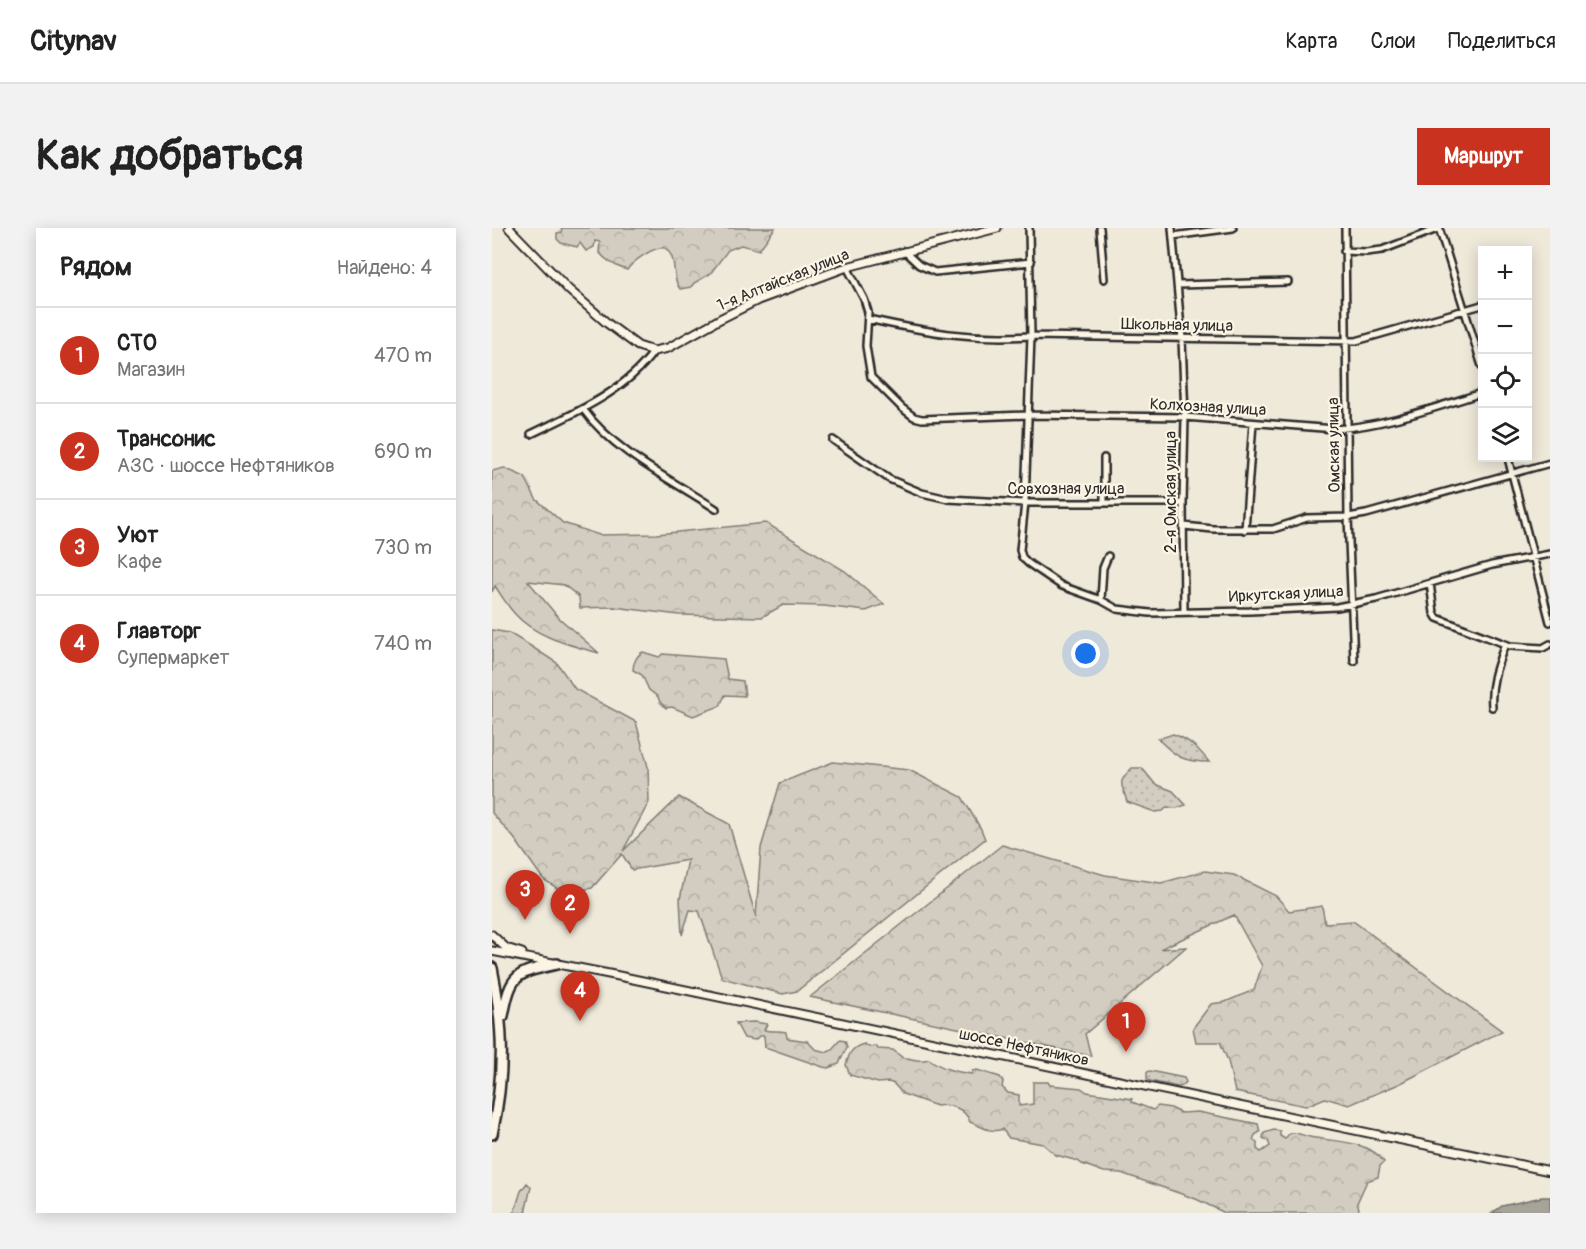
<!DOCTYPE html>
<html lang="ru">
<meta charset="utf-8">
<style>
:root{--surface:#fff;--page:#f2f2f2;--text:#222;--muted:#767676;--line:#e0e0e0;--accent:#c8321e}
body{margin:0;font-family:Pangolin,sans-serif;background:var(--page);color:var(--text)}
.controls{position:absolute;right:18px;top:18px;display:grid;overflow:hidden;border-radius:0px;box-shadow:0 3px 15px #0003}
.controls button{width:54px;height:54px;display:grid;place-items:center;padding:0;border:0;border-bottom:2px solid var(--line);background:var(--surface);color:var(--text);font:30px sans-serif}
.you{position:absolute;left:594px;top:426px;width:21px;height:21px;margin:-15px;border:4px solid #fff;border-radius:50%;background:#1a73e8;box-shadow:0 0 0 9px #1a73e833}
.badge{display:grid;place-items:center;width:39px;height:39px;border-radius:50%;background:var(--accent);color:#fff;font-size:20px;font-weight:700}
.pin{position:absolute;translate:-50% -50px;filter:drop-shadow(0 2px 3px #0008)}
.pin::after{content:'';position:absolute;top:32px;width:21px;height:18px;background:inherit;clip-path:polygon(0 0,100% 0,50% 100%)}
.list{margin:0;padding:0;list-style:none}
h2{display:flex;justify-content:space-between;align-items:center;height:78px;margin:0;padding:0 24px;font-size:26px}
h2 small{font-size:20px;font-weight:400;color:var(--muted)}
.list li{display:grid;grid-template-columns:39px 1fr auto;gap:18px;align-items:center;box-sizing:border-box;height:96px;padding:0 24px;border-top:2px solid var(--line)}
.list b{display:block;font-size:22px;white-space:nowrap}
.list p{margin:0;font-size:20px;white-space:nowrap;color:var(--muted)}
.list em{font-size:20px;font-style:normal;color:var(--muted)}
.icon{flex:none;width:33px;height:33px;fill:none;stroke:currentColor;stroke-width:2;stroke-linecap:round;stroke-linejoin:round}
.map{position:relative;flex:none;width:1058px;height:985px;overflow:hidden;border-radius:0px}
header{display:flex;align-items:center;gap:36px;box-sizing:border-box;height:84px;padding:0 30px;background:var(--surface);border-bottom:2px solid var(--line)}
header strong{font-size:28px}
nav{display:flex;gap:33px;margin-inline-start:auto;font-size:21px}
.intro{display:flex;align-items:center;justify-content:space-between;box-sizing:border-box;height:144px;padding:0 36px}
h1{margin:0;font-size:42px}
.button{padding:15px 27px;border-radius:0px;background:var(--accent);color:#fff;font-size:21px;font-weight:700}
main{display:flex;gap:36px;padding:0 36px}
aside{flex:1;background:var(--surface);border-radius:0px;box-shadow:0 3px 15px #0003}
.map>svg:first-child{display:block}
.grass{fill:url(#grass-dots);stroke:#7e7c76;stroke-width:1.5}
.forest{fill:url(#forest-crowns);stroke:#7e7c76;stroke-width:1.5}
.water{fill:#a6a399;stroke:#75736d;stroke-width:1.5}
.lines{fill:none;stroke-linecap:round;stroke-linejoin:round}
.street-casing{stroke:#2b2b2b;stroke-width:10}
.secondary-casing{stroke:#2b2b2b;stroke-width:11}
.highway-casing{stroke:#2b2b2b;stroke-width:14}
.street{stroke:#fcf5e5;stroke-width:5}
.secondary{stroke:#fcf5e5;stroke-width:7}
.highway{stroke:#fcf5e5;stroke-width:9}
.labels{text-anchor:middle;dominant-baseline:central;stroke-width:4.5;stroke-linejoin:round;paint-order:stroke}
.street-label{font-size:16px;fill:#2b2b2b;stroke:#fcf5e5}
</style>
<header>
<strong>Citynav</strong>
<nav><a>Карта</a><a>Слои</a><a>Поделиться</a></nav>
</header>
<div class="intro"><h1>Как добраться</h1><a class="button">Маршрут</a></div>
<main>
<aside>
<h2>Рядом<small>Найдено: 4</small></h2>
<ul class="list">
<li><span class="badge">1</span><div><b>СТО</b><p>Магазин</p></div><em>470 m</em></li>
<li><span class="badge">2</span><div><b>Трансонис</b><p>АЗС · шоссе Нефтяников</p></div><em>690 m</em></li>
<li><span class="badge">3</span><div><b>Уют</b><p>Кафе</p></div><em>730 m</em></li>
<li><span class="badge">4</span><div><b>Главторг</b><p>Супермаркет</p></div><em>740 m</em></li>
</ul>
</aside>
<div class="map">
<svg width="1058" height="985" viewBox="0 0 1058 985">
<defs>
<pattern id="grass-dots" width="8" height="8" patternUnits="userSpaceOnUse" patternTransform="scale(1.5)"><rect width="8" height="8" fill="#d2cdc0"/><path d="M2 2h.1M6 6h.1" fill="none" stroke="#b4b0a5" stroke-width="1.8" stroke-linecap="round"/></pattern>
<pattern id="forest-crowns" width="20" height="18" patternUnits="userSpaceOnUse" patternTransform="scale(1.5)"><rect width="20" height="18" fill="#d2cdc0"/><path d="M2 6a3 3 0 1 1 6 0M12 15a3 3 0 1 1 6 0" fill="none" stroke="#b4b0a5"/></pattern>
</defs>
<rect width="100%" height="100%" fill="#efe9da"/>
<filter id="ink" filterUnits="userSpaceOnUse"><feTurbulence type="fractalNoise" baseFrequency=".0167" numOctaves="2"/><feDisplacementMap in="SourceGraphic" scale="12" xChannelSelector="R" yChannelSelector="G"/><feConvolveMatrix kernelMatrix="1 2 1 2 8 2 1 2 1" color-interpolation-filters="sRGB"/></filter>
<g filter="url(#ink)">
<path class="grass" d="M681,506C698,512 706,520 717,534C691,534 684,529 666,511Z
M640,540H650L663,556L681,563L694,577L685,580L675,579L671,583L663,584L635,574C630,555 624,556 640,540Z
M658,843L692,850L694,854L690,858L686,859L658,853L655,851V844Z"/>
<path class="forest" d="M69,0H283L267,22L249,17L236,22L218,46L202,55L199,59L188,61C178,48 187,31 173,20C162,18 141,33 135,42C125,39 114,33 107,24L108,14L103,13L102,19L94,23L88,15L85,19L69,15L65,11V5L70,4Z
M12,240L33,249L44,271L71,295L107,307L165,306L274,295L353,343L392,376L374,383L332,378L291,377L270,389L187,387L122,379L88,380L87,369L72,357L36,353L66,389L107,425C77,417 43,409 22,385C15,377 9,367 3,358L0,364V243Z
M0,402L17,405L37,417L65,435L83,461L144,494L156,539L157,574L131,623L187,569L237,596L264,689L269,620L288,555L341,534L417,542L470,569L489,601L493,611L305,763L291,766L230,750L207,683L198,682L190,707L188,671L196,632L140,642L130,626L100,660L74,666L51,651L22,610L0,585Z
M151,424L167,429L171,426L232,431L236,451L251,453L253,468L233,467L228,478L201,488L180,479L174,480L168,474L166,469L157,462L150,447L141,442C141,435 145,427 151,424Z
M510,617L613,647L669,655L713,643L742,647L784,668L797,683L830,678L833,695L861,693L1010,803L907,856L857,877L833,870L814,878L743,864L736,833L728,814H704L701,800L719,776L733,774L762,762L770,738L742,687L668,721L694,719L593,806L599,828L318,769Z
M262,794L275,796L272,802C280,804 286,802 294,804L295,810L315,813L323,821L334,824L340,821L348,812L353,813L355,819L347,836L336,840L331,839L273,819L272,808H267L263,812L252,810L244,795Z
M372,816L378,819L384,818L386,821L401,822L411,830C422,829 422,835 437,831C451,841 463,844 480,846V843L485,842L508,849L511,854L510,859L516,865L527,867V878L541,876V854H556L558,857L589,860L595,864L640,871V874L661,882L666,878L679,880L689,885L706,884L766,896L768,904L763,907L761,912L765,915V921L769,924L778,918L776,913L771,910L772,905L782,902L788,903V908L793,911C795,908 795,907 799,905C805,904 812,908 818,909C841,914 878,912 892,934L888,938L886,949L875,953L865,975L867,980L866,985H733L704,971L629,945L612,944L590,936L586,933L564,927L551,916L517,910L510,901C500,906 488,898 478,894C474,881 458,875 445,878L411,866L402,856L397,854L386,855L358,847L354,837C357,825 360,819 372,816Z
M35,955L39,959L33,985H22L29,963Z"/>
<path class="water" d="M1050,969H1058V985H1000L1010,978Z"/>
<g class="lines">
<defs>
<path id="street" d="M537,0L539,108L533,275L528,322L530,329L536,335L570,358L609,372L625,381L658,385L758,383L845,379L884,371L1000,337L1058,326
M608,0L612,51
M680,0L690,111L693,189L691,275L692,384
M853,0L856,289L862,433
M947,0L990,138
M681,8L741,0
M412,23L427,37L443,44L539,34
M852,23L874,24L890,22L948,0
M355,39L372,71L376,84L374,118L379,149L410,180L422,189L430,191L536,187L693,189L843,201C892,198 944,179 990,165
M686,57L796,54
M376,91C434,104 480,112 539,108L864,113L990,77
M91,181C122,224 180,252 224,281
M39,206C83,185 133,164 162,123
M341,212L397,251L430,265L456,271L533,275H691
M612,230V275
M1016,230L1058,394
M692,298L721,301H781L815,290L856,289L874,286L1058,235
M753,302L761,195
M938,355L942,385L945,390L1018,418L1051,420L1058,416
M609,372L611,340L616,328
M1000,479C998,456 1005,438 1013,416"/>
<path id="secondary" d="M17,0L77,62L115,95L146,118L162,123L176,120L228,91L266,72L355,39L505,0
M0,707L14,720L30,725
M0,723L122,747L1058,943"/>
<path id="highway" d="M0,740C12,800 13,846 0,906
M11,788C19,745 24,745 65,736"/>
</defs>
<use href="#street" class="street-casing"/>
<use href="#secondary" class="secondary-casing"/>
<use href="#highway" class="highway-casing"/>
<use href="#street" class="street"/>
<use href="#secondary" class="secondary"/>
<use href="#highway" class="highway"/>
</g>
</g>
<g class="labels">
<g class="street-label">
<text transform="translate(291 52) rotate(-22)">1-я Алтайская улица</text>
<text transform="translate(685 97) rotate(1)">Школьная улица</text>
<text transform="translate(716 179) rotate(3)">Колхозная улица</text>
<text transform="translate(842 217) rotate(-91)">Омская улица</text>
<text x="574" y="261">Совхозная улица</text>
<text transform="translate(679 264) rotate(-90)">2-я Омская улица</text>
<text transform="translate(794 366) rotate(-3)">Иркутская улица</text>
<text transform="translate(532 819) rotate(12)">шоссе Нефтяников</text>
</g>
</g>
</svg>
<div class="controls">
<button>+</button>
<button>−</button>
<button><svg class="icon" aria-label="locate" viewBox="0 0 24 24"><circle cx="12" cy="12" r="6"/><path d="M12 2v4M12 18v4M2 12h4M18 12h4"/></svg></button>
<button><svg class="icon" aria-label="layers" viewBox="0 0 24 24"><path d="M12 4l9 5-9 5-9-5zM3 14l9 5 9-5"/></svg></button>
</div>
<div class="you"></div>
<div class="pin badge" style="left:634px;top:824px">1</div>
<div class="pin badge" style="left:78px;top:706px">2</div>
<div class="pin badge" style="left:33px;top:692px">3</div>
<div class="pin badge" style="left:88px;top:793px">4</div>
</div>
</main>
